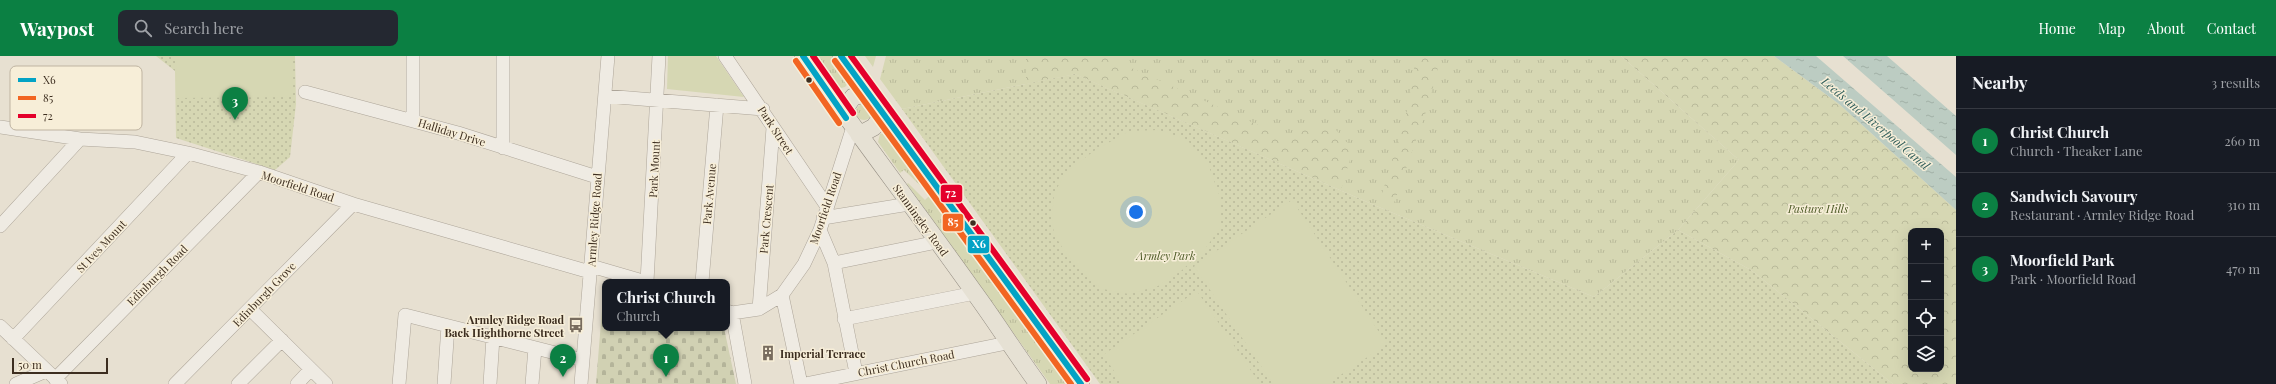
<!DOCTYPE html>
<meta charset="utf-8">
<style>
:root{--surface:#171b24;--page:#242831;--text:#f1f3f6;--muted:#9ea1a6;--line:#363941;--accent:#0b8043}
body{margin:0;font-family:"Playfair Display",serif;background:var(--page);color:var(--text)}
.controls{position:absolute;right:12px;bottom:12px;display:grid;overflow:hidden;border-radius:8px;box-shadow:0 4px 16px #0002}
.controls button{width:36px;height:36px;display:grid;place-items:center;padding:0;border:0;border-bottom:1px solid var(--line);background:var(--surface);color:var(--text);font:20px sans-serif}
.scale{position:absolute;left:12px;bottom:10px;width:96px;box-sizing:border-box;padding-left:4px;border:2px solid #3d2e20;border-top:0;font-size:11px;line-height:14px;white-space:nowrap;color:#3d2e20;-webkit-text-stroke:3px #f7eed8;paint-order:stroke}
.you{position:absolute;left:1136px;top:156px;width:14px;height:14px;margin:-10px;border:3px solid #fff;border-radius:50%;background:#1a73e8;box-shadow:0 0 0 6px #1a73e833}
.badge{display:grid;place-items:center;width:26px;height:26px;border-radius:50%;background:var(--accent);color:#fff;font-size:13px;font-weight:700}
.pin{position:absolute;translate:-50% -33px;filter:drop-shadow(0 1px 2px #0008)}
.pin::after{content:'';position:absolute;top:21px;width:14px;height:12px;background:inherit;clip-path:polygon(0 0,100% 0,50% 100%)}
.popup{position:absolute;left:602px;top:223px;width:128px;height:52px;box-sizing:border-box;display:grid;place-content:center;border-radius:8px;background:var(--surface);filter:drop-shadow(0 1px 3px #0005);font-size:13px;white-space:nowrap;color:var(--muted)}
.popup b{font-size:15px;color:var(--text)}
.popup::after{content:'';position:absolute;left:50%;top:100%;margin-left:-8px;border:8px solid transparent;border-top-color:var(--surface)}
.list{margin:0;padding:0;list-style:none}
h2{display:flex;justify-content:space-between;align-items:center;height:52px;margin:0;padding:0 16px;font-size:17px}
h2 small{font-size:13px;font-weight:400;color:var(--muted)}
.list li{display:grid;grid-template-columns:26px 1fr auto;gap:12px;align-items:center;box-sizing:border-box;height:64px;padding:0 16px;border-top:1px solid var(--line)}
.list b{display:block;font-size:15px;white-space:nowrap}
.list p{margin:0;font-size:13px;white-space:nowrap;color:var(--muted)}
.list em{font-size:13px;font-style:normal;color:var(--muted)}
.icon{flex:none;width:22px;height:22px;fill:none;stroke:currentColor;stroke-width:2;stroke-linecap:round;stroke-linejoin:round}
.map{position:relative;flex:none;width:1956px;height:328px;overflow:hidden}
header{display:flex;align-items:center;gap:24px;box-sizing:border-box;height:56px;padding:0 20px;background:var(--accent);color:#fff}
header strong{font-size:19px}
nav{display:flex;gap:22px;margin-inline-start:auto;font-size:14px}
.search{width:280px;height:36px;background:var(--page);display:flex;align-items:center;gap:10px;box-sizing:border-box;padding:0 14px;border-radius:8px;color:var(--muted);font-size:15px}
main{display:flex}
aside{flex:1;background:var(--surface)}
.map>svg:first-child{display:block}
.grass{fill:url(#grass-tufts)}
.forest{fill:url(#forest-crowns);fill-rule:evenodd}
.cemetery{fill:url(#cemetery-stones)}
.park{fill:url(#park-dots)}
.garden{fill:#d6d7b3}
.water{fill:url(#water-ripples)}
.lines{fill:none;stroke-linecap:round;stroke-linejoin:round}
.minor-casing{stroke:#ada599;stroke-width:14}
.major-casing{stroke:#928b80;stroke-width:18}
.minor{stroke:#efebe3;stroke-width:13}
.major{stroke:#e6e1d4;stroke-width:17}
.bus-1-casing{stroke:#f7eed8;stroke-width:9}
.bus-2-casing{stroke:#f7eed8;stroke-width:9}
.bus-3-casing{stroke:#f7eed8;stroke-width:9}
.bus-1{stroke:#03a3c5;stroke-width:6}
.bus-2{stroke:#f26522;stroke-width:6}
.bus-3{stroke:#e4002b;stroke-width:6}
.bus-dot{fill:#3d2e20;stroke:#f7eed8;stroke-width:1.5}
.labels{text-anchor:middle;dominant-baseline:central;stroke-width:3;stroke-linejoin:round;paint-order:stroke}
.street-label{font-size:11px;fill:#3d2e20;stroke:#f7eed8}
.park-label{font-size:11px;font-style:italic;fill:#4d5a26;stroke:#f7eed8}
.poi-label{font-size:11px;font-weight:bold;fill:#3d2e20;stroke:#f7eed8;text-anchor:end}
.water-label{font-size:12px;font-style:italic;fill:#2f5d5a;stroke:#f7eed8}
.key{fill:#f7eed8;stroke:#bfb4a1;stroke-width:1}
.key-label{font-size:11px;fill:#3d2e20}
.line-badge{stroke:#f7eed8;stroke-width:1.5}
.badge-label{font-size:11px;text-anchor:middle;font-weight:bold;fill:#fff}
</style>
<header>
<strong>Waypost</strong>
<div class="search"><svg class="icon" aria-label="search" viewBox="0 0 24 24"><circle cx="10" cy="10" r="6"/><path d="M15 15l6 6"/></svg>Search here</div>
<nav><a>Home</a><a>Map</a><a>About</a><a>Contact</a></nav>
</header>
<main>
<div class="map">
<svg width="1956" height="328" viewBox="0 0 1956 328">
<defs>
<pattern id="grass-tufts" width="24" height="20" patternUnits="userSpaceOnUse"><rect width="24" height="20" fill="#d6d7b3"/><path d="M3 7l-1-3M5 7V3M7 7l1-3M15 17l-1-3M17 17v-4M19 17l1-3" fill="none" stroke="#b9b99a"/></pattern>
<pattern id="forest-crowns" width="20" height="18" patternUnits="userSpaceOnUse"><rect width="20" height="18" fill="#d6d7b3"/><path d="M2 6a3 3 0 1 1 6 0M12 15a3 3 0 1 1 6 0" fill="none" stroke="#b9b99a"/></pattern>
<pattern id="cemetery-stones" width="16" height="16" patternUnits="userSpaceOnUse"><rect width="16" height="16" fill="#d1d1b3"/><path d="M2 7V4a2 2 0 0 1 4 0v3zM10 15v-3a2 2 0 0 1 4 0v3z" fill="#b4b49a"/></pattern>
<pattern id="park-dots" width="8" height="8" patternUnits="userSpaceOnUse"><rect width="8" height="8" fill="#d6d7b3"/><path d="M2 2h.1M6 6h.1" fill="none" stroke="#b9b99a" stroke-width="1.8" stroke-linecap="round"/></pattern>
<pattern id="water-ripples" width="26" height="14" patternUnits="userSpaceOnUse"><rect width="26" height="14" fill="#bcccc2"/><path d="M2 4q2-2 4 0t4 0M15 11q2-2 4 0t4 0" fill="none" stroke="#a2b0a6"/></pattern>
</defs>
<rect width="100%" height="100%" fill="#e7e0d1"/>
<path class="grass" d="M815,0H834L851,24L845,31L841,32L836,30Z
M886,0H1621L1739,104L1678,174L1594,241L1374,149L1075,18L902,53L880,23Z
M856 56a8 8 0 1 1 16 0a8 8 0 1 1-16 0Z
M885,77L889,80L925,134L904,114L900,117L878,86L880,78Z
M908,127L925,144L929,140L969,190L1069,328H1050L907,128Z"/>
<path class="forest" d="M1026,0H1105L1289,83L1308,70L1335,73L1353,93L1341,134L1075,18L1026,28Z
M1416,0H1441L1428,50L1394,147L1381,141L1408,51Z
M1621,0H1774L1839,48L1956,154V328H1893L1751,214L1678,174L1739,104ZM1911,175H1941V313H1911Z"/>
<path class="cemetery" d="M604,228L605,272H724L736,328H596Z"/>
<path class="park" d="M156,0H295L296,48L290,101L275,114L176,82L175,15Z
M1075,18L1374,149L1594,241L1678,174L1751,214L1893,328H1100L902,53Z"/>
<path class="garden" d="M176,0H291V41L177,42Z
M668,0H716L744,41L667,33Z
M865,0H876L873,11Z
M1159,74L1186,83L1207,105L1220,141V172L1205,193L1181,215L1158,230L1129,238L1103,233L1092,226L1065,196L1054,178L1052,162L1054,138L1065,117L1094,95L1129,75Z
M1292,144L1387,288L1327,328H1273L1194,210Z
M1197,235L1260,328H1123L1103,299Z"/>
<path class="water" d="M1774,0H1816L1956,121V154L1839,48Z
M1843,0H1887L1956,60V99Z"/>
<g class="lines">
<defs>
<path id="minor" d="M413,0V64
M725,0L826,149
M305,36L458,77L597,121
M605,40L763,53
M0,71L80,83L135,86L188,97L259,116L353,148L590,216
M503,92V0
M823,162L909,148
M0,170L80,83
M820,174L834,207L856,317
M834,207L937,186
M591,210L646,226
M647,226L659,0
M702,226L717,49
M782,239L801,328
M250,253L326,328
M759,253L773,72
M727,255L732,257L759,253L782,239L804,208L820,174L853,71
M732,257L745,328
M844,263L975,237
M0,270L61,328
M13,283L188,97
M55,323L259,116
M16,328L46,315
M175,328L353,148
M238,328L282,284
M297,328L311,313
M399,328L405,259L583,304
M444,328L448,270
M490,328L493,281
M532,328L535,292
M581,328L608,0
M805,328L1007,287"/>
<path id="major" d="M803,0C859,80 918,157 974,236C996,266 1016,298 1038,328
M841,0L1081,328
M842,57L853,41L868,37
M859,79L874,71L883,58"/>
</defs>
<use href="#minor" class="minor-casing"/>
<use href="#major" class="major-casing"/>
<use href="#minor" class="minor"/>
<use href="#major" class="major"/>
<defs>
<path id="bus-1" d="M803,0L846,62
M841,0L1081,328"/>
<path id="bus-2" d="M796,5L839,67
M835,5L1071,328"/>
<path id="bus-3" d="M813,0L853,57
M851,0L1087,323"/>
</defs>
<use href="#bus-1" class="bus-1-casing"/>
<use href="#bus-2" class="bus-2-casing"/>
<use href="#bus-3" class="bus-3-casing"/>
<use href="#bus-1" class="bus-1"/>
<use href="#bus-2" class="bus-2"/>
<use href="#bus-3" class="bus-3"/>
</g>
<defs>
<symbol id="bus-bare" viewBox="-9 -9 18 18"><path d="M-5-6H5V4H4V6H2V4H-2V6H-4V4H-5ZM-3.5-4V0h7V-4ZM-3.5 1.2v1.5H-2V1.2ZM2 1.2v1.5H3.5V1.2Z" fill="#786c5e" stroke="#f7eed8" stroke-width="2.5" paint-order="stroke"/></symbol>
<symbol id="building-bare" viewBox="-9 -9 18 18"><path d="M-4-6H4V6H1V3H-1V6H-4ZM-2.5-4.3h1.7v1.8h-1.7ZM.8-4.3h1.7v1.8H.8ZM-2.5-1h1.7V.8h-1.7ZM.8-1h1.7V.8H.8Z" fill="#786c5e" stroke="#f7eed8" stroke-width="2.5" paint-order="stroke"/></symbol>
</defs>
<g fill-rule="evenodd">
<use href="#bus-bare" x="565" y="258" width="22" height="22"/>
<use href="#building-bare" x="757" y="286" width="22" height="22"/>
</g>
<g class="bus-dot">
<circle cx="809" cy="24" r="3.5"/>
<circle cx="973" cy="167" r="3.5"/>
</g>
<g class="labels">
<g class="street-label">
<text transform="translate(776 74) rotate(57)">Park Street</text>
<text transform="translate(452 76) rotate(17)">Halliday Drive</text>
<text transform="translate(654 113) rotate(-87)">Park Mount</text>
<text transform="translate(298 130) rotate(18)">Moorfield Road</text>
<text transform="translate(709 138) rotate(-85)">Park Avenue</text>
<text transform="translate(825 152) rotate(-71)">Moorfield Road</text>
<text transform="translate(766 163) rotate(-85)">Park Crescent</text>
<text transform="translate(594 164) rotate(-86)">Armley Ridge Road</text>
<text transform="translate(921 164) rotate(54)">Stanningley Road</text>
<text transform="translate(101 190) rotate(-47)">St Ives Mount</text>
<text transform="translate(157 219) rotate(-45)">Edinburgh Road</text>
<text transform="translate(264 238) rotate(-46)">Edinburgh Grove</text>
<text transform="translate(906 307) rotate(-11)">Christ Church Road</text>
</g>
<g class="park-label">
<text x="1818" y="152">Pasture Hills</text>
<text x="1166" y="199">Armley Park</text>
</g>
<g class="poi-label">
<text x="564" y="263">Armley Ridge Road<tspan x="564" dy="13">Back Highthorne Street</tspan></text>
<text x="780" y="297" text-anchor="start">Imperial Terrace</text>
</g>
<g class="water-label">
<text transform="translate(1876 67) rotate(40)">Leeds and Liverpool Canal</text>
</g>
</g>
<rect x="10" y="10" width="132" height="64" rx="6" class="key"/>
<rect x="18" y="22" width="18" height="4" fill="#03a3c5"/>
<rect x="18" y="40" width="18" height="4" fill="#f26522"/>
<rect x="18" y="58" width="18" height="4" fill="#e4002b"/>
<g class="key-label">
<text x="43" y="28">X6</text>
<text x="43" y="46">85</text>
<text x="43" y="64">72</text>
</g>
<g class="line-badge">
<rect x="940" y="128" width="23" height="19" rx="4" fill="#e4002b"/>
<rect x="942" y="157" width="22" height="19" rx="4" fill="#f26522"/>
<rect x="967" y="179" width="23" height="19" rx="4" fill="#03a3c5"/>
</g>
<g class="badge-label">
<text x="951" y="141">72</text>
<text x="953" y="170">85</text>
<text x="979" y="192">X6</text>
</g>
</svg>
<div class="controls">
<button>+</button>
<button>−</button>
<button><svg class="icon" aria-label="locate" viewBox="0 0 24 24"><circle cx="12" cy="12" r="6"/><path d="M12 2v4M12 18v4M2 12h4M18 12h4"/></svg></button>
<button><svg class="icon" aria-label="layers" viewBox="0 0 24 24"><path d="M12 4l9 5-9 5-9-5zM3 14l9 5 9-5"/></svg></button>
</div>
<div class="scale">50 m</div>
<div class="you"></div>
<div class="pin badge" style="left:666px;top:321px">1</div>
<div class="popup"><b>Christ Church</b>Church</div>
<div class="pin badge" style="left:563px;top:321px">2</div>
<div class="pin badge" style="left:235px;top:64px">3</div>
</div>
<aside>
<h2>Nearby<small>3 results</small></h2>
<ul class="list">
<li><span class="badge">1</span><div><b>Christ Church</b><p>Church · Theaker Lane</p></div><em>260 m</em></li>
<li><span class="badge">2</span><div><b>Sandwich Savoury</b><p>Restaurant · Armley Ridge Road</p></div><em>310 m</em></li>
<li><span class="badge">3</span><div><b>Moorfield Park</b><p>Park · Moorfield Road</p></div><em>470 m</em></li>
</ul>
</aside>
</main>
